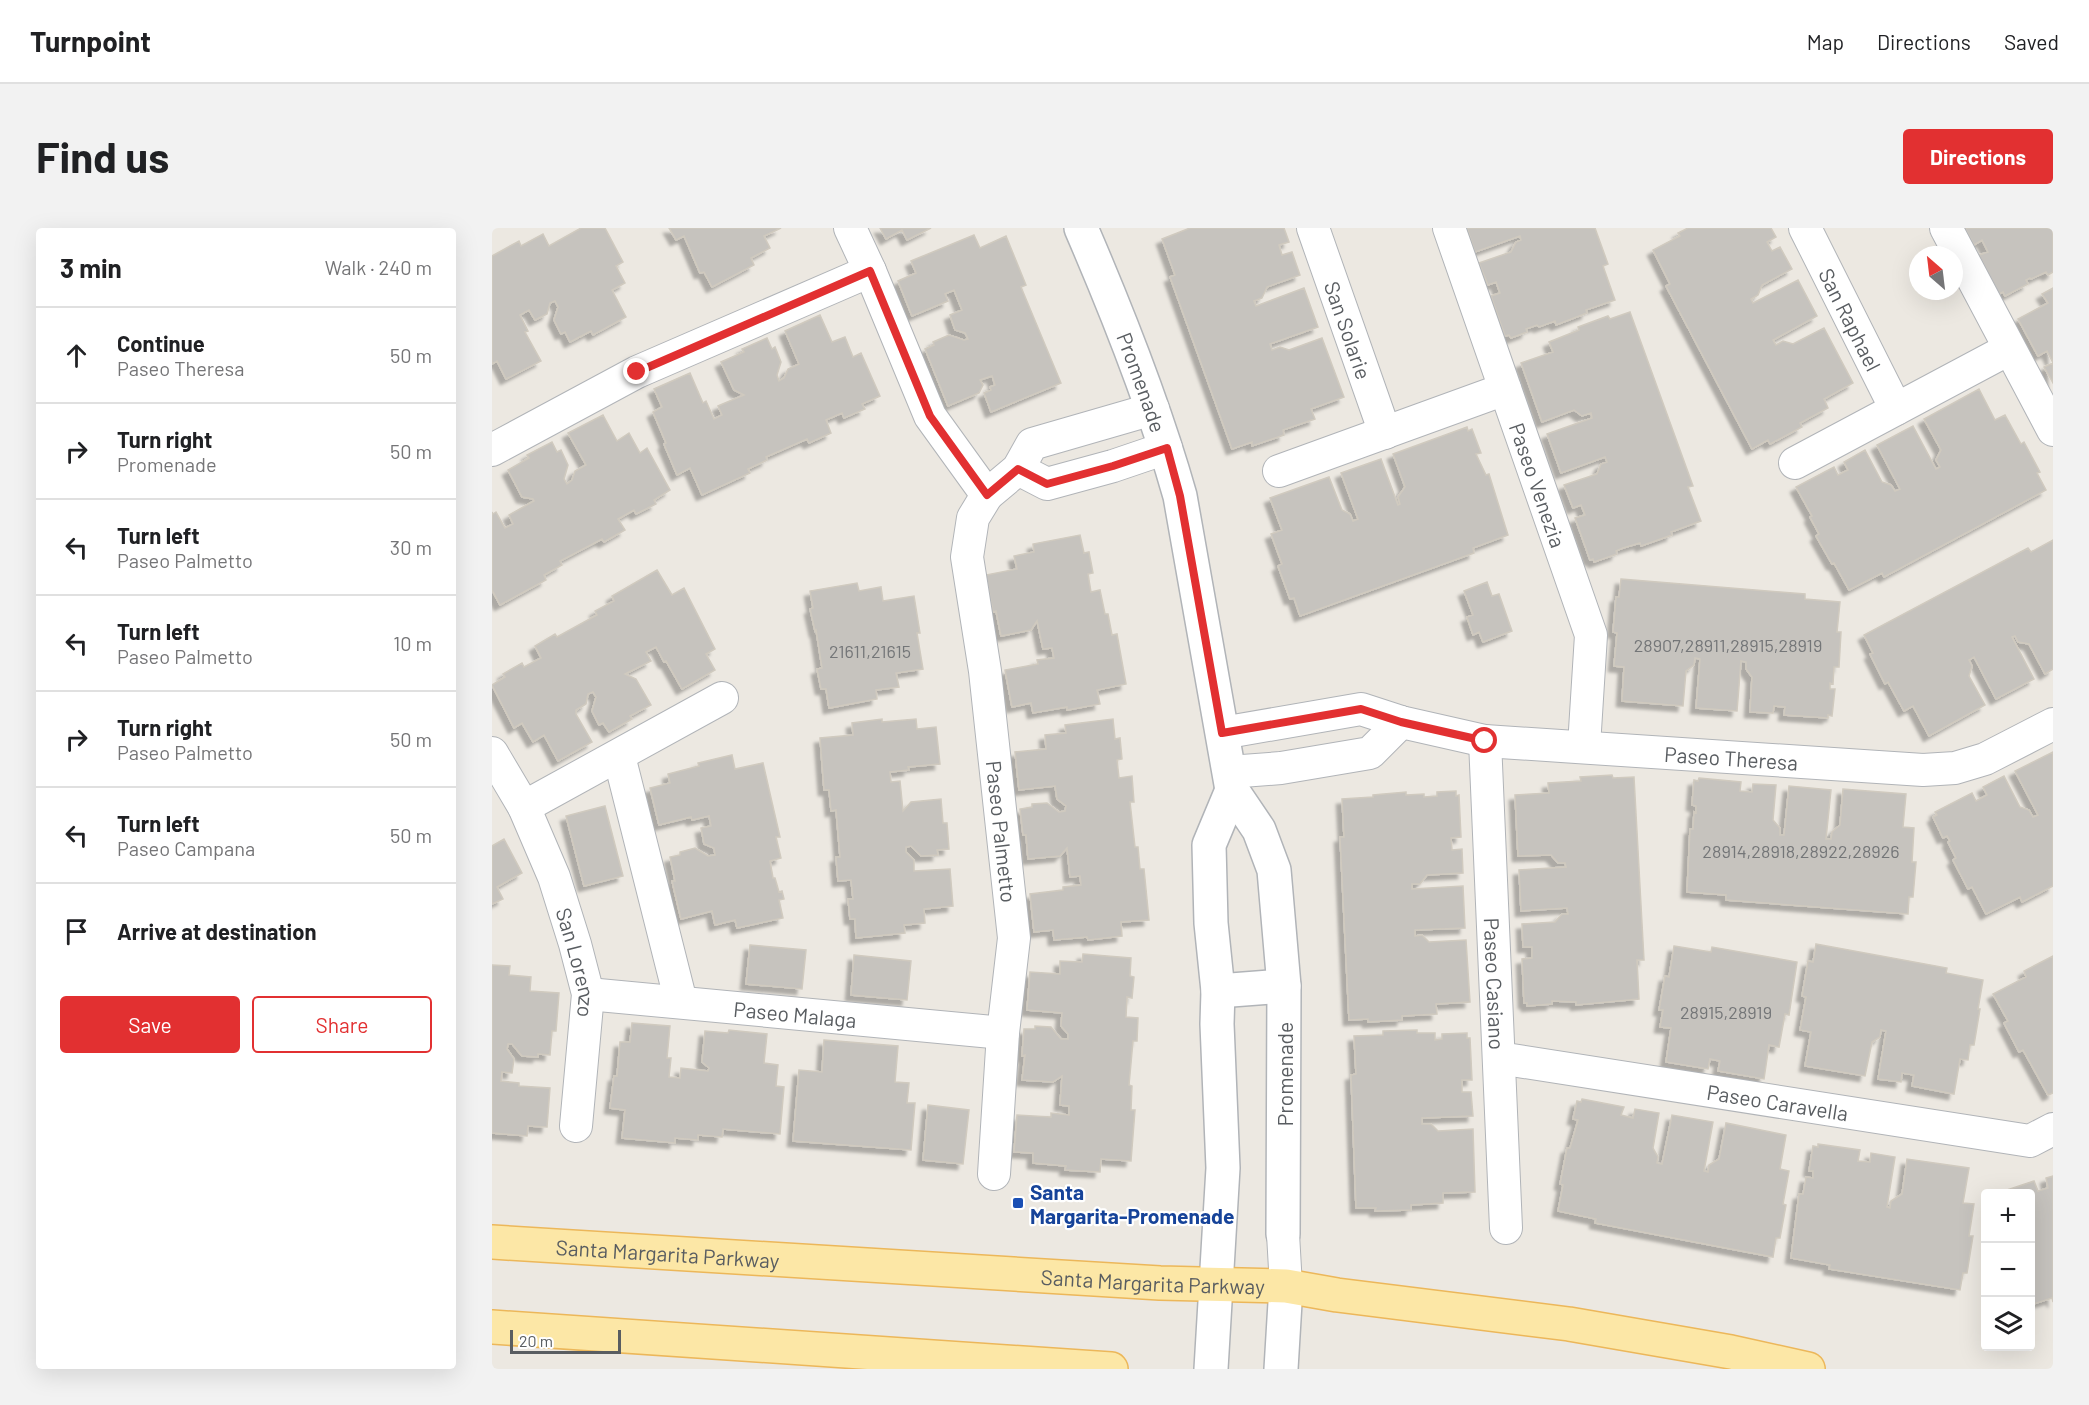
<!DOCTYPE html>
<meta charset="utf-8">
<style>
:root{--surface:#fff;--page:#f2f2f2;--text:#202124;--muted:#757577;--line:#e0e0e0;--accent:#e23031}
body{margin:0;font-family:Barlow,sans-serif;background:var(--page);color:var(--text)}
.controls{position:absolute;right:18px;bottom:18px;display:grid;overflow:hidden;border-radius:6px;box-shadow:0 6px 24px #0002}
.controls button{width:54px;height:54px;display:grid;place-items:center;padding:0;border:0;border-bottom:2px solid var(--line);background:var(--surface);color:var(--text);font:30px sans-serif}
.compass{position:absolute;left:1417px;top:18px;width:54px;height:54px;border-radius:50%;background:var(--surface);box-shadow:0 6px 24px #0002;rotate:332deg}
.scale{position:absolute;left:18px;bottom:15px;width:111px;box-sizing:border-box;padding-left:6px;border:3px solid #595d61;border-top:0;font-size:16px;line-height:21px;white-space:nowrap;color:#595d61;-webkit-text-stroke:4px #fff;paint-order:stroke}
.stop{position:absolute;width:18px;height:18px;margin:-14px;border:4px solid #e23031;border-radius:50%;background:#fff}
.stop.end{background:#e23031;border-color:#fff;box-shadow:0 2px 6px #0008}
.list{margin:0;padding:0;list-style:none}
h2{display:flex;justify-content:space-between;align-items:center;height:78px;margin:0;padding:0 24px;font-size:26px}
h2 small{font-size:20px;font-weight:400;color:var(--muted)}
.list li{display:grid;grid-template-columns:39px 1fr auto;gap:18px;align-items:center;box-sizing:border-box;height:96px;padding:0 24px;border-top:2px solid var(--line)}
.list b{display:block;font-size:22px;white-space:nowrap}
.list p{margin:0;font-size:20px;white-space:nowrap;color:var(--muted)}
.list em{font-size:20px;font-style:normal;color:var(--muted)}
.actions{display:flex;gap:12px;padding:18px 24px}
.actions a{flex:1;padding:14px 0;border:2px solid var(--accent);border-radius:6px;text-align:center;font-size:21px;color:var(--accent)}
.actions .main{background:var(--accent);color:#fff}
.icon{flex:none;width:33px;height:33px;fill:none;stroke:currentColor;stroke-width:2;stroke-linecap:round;stroke-linejoin:round}
.map{position:relative;flex:none;width:1561px;height:1141px;overflow:hidden;border-radius:6px}
header{display:flex;align-items:center;gap:36px;box-sizing:border-box;height:84px;padding:0 30px;background:var(--surface);border-bottom:2px solid var(--line)}
header strong{font-size:28px}
nav{display:flex;gap:33px;margin-inline-start:auto;font-size:21px}
.intro{display:flex;align-items:center;justify-content:space-between;box-sizing:border-box;height:144px;padding:0 36px}
h1{margin:0;font-size:42px}
.button{padding:15px 27px;border-radius:6px;background:var(--accent);color:#fff;font-size:21px;font-weight:700}
main{display:flex;gap:36px;padding:0 36px}
aside{flex:1;background:var(--surface);border-radius:6px;box-shadow:0 6px 24px #0002}
.map>svg:first-child{display:block}
.building{fill:#c6c3be;stroke:#d0cabf;stroke-width:1.5;filter:url(#shadow)}
.lines{fill:none;stroke-linecap:round;stroke-linejoin:round}
.minor-casing{stroke:#b1b4b8;stroke-width:34}
.tertiary-casing{stroke:#b1b4b8;stroke-width:36}
.primary-casing{stroke:#ecb75a;stroke-width:36}
.minor{stroke:#fff;stroke-width:32}
.tertiary{stroke:#fff;stroke-width:33}
.primary{stroke:#fce7a6;stroke-width:33}
.route{stroke:#e23031;stroke-width:8}
.transit-dot{fill:#1a4fb4;stroke:#fff;stroke-width:2}
.labels{text-anchor:middle;dominant-baseline:central;stroke-width:4.5;stroke-linejoin:round;paint-order:stroke}
.number-label{font-size:18px;fill:#747678}
.street-label{font-size:21px;fill:#595d61;stroke:#fff}
.transit-label{font-size:21px;font-weight:bold;fill:#164399;stroke:#fff;text-anchor:start}
</style>
<header>
<strong>Turnpoint</strong>
<nav><a>Map</a><a>Directions</a><a>Saved</a></nav>
</header>
<div class="intro"><h1>Find us</h1><a class="button">Directions</a></div>
<main>
<aside>
<h2>3 min<small>Walk · 240 m</small></h2>
<ul class="list">
<li><svg class="icon" aria-label="ahead" viewBox="0 0 24 24"><path d="M12 20V5M6 11l6-6 6 6"/></svg><div><b>Continue</b><p>Paseo Theresa</p></div><em>50 m</em></li>
<li><svg class="icon" aria-label="right" viewBox="0 0 24 24"><path d="M7 20v-9h11M14 6l5 5-5 5"/></svg><div><b>Turn right</b><p>Promenade</p></div><em>50 m</em></li>
<li><svg class="icon" aria-label="left" viewBox="0 0 24 24"><path d="M17 20v-9H6M10 6l-5 5 5 5"/></svg><div><b>Turn left</b><p>Paseo Palmetto</p></div><em>30 m</em></li>
<li><svg class="icon" aria-label="left" viewBox="0 0 24 24"><path d="M17 20v-9H6M10 6l-5 5 5 5"/></svg><div><b>Turn left</b><p>Paseo Palmetto</p></div><em>10 m</em></li>
<li><svg class="icon" aria-label="right" viewBox="0 0 24 24"><path d="M7 20v-9h11M14 6l5 5-5 5"/></svg><div><b>Turn right</b><p>Paseo Palmetto</p></div><em>50 m</em></li>
<li><svg class="icon" aria-label="left" viewBox="0 0 24 24"><path d="M17 20v-9H6M10 6l-5 5 5 5"/></svg><div><b>Turn left</b><p>Paseo Campana</p></div><em>50 m</em></li>
<li><svg class="icon" aria-label="arrive" viewBox="0 0 24 24"><path d="M6 21V4h12l-3 4 3 4H6"/></svg><div><b>Arrive at destination</b></div></li>
</ul>
<div class="actions"><a class="main">Save</a><a>Share</a></div>
</aside>
<div class="map">
<svg width="1561" height="1141" viewBox="0 0 1561 1141">
<defs>
<filter id="shadow"><feDropShadow dx="-5.5" dy="5.5" stdDeviation="1.5" flood-color="#0004"/></filter>
</defs>
<rect width="100%" height="100%" fill="#ece8e1"/>
<path class="building" d="M89,0H113L131,34L124,38L133,55L120,62L134,89L101,107L99,103L78,114L73,104L69,106L62,92L66,79L63,73L58,75L55,86L43,92L37,82L28,87L36,103L33,104L49,133L14,151L5,133L0,136V28L27,13L29,18L51,6L57,18Z
M177,0H289L272,8L278,20L259,30L262,37L220,59L212,44L208,45L192,8L184,12Z
M388,0H439L415,12L410,2L394,11Z
M698,0H792L797,14L787,17L790,27L800,24L808,47L775,59L770,70L762,73L764,78L812,60L826,99L778,116L780,122L788,119L797,122L830,110L852,169L819,181L823,191L791,202L792,207L760,218V214L740,221L678,49L683,47L670,11Z
M975,0H1103L1116,36L1111,38L1123,72L1094,82L1095,85L1064,97L1063,93L1047,99L1045,97L1034,101L1035,104L1019,110L1017,107L1013,108L999,68L1008,65L1004,54L996,57L987,35L1019,24L1024,14L1029,12L1028,8L983,24Z
M1196,0H1279L1284,9L1275,14L1280,23L1288,19L1300,41L1270,57L1266,67L1259,71L1261,75L1306,52L1325,88L1281,112L1284,117L1291,113L1301,116L1332,100L1361,155L1332,171L1336,180L1308,195L1310,199L1278,216L1276,212L1260,221L1174,58L1178,56L1161,22L1188,8L1186,5Z
M1473,0H1561V44L1556,47L1554,44L1539,51L1538,50L1534,52L1536,56L1513,68L1511,64L1507,66L1487,27L1496,24L1490,12L1482,17Z
M482,7L488,20L514,8L534,57L529,59L569,155L499,184L492,165L499,162L498,159L503,157L500,148L488,152L491,157L487,165L456,178L433,121L442,117L441,114L457,107L472,112L476,111L473,105L463,102L458,87L470,82L462,62L453,66L456,73L420,88L406,53L424,45L419,33Z
M1561,60V155L1552,139L1561,135L1555,123L1546,128L1526,91L1556,75L1550,66Z
M1138,84L1201,258L1196,259L1209,293L1179,304L1180,307L1149,318L1148,315L1131,320L1124,323L1125,326L1102,334L1101,331L1098,332L1083,290L1093,287L1089,277L1081,280L1072,257L1105,246L1109,236L1115,234L1113,229L1069,245L1055,206L1100,190L1099,185L1090,188L1082,182L1050,194L1029,135L1061,124L1057,114L1087,102L1086,99L1116,88L1118,91Z
M328,87L340,114L353,109L361,129L369,125L388,168L370,176L373,181L352,190L350,185L334,192L339,205L317,215L315,211L274,229L275,232L256,241L258,245L210,267L198,240L185,247L172,216L174,215L161,184L170,179L162,161L198,145L211,175L214,173L222,191L230,187L226,178L252,167L242,162L229,134L252,124L250,121L275,110L280,121L283,119L289,134L285,147L287,153L292,150L296,141L307,136L293,103Z
M1487,161L1503,192L1513,187L1529,216L1532,214L1548,244L1545,245L1554,262L1392,349L1390,345L1357,362L1342,335L1340,336L1324,308L1327,306L1318,289L1320,288L1304,259L1342,239L1346,247L1356,242L1352,234L1373,222L1390,254L1399,257L1403,263L1408,261L1385,217L1421,198L1444,241L1448,239L1444,232L1449,222L1432,191Z
M111,187L125,213L137,205L148,225L155,220L178,262L162,272L164,276L144,286L142,282L126,291L133,302L112,314L110,311L68,333L70,337L52,347L54,352L8,377L0,362V284L1,286L4,284L13,300L21,296L17,287L42,273L41,271L30,269L16,242L37,230L35,227L60,214L65,224L69,222L76,237L72,251L75,256L80,252L83,243L94,237L76,205Z
M975,199L976,203L980,201L989,225L984,226L994,247L997,246L1016,307L981,320L982,325L808,388L802,370L798,371L786,338L790,336L779,306L790,302L778,270L837,249L850,282L858,286L861,293L866,291L849,245L889,231L906,277L908,276L906,269L913,259L901,226Z
M588,307L592,325L597,324L601,345L596,346L599,364L608,362L613,386H616L620,407L625,406L634,456L605,462L608,476L575,482V479L541,485L539,475L520,479L513,442L546,436L545,432L562,430L560,420L551,421L545,393L539,402L509,408L504,383L501,384L494,347L525,341L522,328L542,324L541,316Z
M1561,312V441L1553,446L1537,416L1526,414L1523,408L1520,409L1542,451L1504,471L1482,429L1477,432L1480,438L1477,448L1493,477L1437,508L1421,478L1412,483L1396,454L1393,456L1378,426L1381,425L1372,407L1536,320L1539,324Z
M165,342L180,367L192,360L223,421L214,426L223,442L190,461L174,433L172,434L164,419L154,424L159,433L133,446L144,451L159,477L138,488L140,491L117,504L111,495L107,497L100,483L104,469L101,464L96,466L94,476L84,482V486L100,514L66,533L52,507L41,514L30,495L22,500L0,457L13,449L11,446L30,435L32,439L49,430L43,418L63,406L65,409L105,387L103,383L122,373L120,368Z
M1129,351L1313,366V371L1348,374L1345,404H1349L1347,439H1342L1341,456L1338,455V461H1343L1340,488L1336,487V490L1292,487L1293,479L1282,478L1281,485L1258,484L1260,449L1254,441V434L1249,433L1245,483L1204,480L1208,431L1203,430L1202,437L1194,443L1191,478L1130,473L1132,439L1122,438L1125,405L1121,404L1124,369H1127Z
M995,354L1000,368L1007,366L1020,403L991,414L987,404L981,407L975,389L981,387L972,363Z
M365,355L367,363L389,359L391,373L422,368L428,405H425L431,441L404,445L407,459L384,462L385,471L337,480L334,461H329L325,441L330,440L324,402L323,403L318,381L321,380L318,363Z
M390,491V494L424,491L425,501L444,499L448,536L416,539L417,542L398,544L399,554L408,553L411,583L419,574L449,571L451,595H455L457,621L445,622L446,627L429,628L419,618L414,619V624L422,632V643L458,641L461,678L432,681L433,695L412,697L413,705L364,710L363,691H358L356,671H361L359,652L346,653L344,629H348L344,582L339,583L337,562H332L328,510L361,507L360,495Z
M621,491L623,511L628,510L630,531L625,532L627,550L640,548L642,574H638L643,619H646L648,641H652L657,692L629,694L630,708L596,712L595,709L562,712L561,702L542,704L538,666L571,662V659L589,657L588,648L578,649L575,620L568,628L536,631L534,607H531L528,581L540,579V576L555,575L567,584L573,583L574,578L565,571L563,558L527,562L523,524L554,521L553,507L574,505L573,497Z
M1561,524V658L1530,674L1528,669L1494,686L1480,659L1476,661L1461,632L1464,630L1456,614L1458,613L1455,608L1451,610L1441,589L1445,587L1443,584L1480,565L1484,573L1495,567L1491,559L1512,548L1528,579L1537,582L1541,589L1546,587L1523,543Z
M240,527L243,541L271,535L288,609H284L289,630L278,633L281,650H283L287,664L290,663L292,671L287,672L291,690L245,700L243,692L223,697L220,683L189,691L180,653H183L178,629L188,627V624L203,620L216,628L223,627L222,620L212,616L209,600L219,598L217,588L200,592L199,589L167,597L158,560L178,555L176,546L207,538L206,535Z
M1120,547L1121,550L1142,549L1152,732H1145L1147,771L1084,777V774L1060,773V776L1035,778V775H1032L1030,731L1040,730V719H1031L1030,696L1063,694L1070,686H1076L1075,680L1029,683L1027,642L1074,639L1073,635H1066L1059,627L1026,628L1023,567L1057,565L1056,555L1089,553L1088,549Z
M1207,550L1249,554L1248,563L1260,564L1261,556L1284,557L1281,592L1288,600V607H1292L1297,558L1339,562L1334,611H1339L1340,604L1348,597L1351,561L1414,566L1411,599L1422,600L1420,634H1424L1421,669H1417L1416,686L1234,672V667L1195,664L1198,601H1201L1202,584L1204,585V578L1200,577L1202,552L1206,553Z
M964,563V568L967,567L969,609L959,610L960,622L970,621L971,645L935,647L928,656H920V661L971,658L973,700L923,702V708L930,707L937,714L974,712L978,774L944,776L945,786L910,788V792L876,794V791L857,792L848,609H852L850,571L881,569V567L914,564V567L932,566V569L945,568V564Z
M113,578L131,648L92,658L74,588Z
M12,611L30,645L5,659L11,671L0,676V618Z
M1324,716L1455,740L1454,745L1491,752L1486,781H1488L1482,817H1478L1476,832L1468,831L1462,866L1420,858L1422,847L1410,845L1409,854L1386,851L1394,803L1389,802L1388,809L1380,814L1373,848L1313,838L1319,804L1308,802L1314,769L1310,768L1316,733L1321,734Z
M258,717L314,722L310,761L254,756Z
M1182,718L1219,724L1220,719L1305,734L1297,787L1293,786L1287,819L1277,817L1272,851L1226,843L1228,833L1218,831L1216,841L1174,834L1179,800L1168,799L1171,782H1167L1173,748L1177,749Z
M591,726L639,730L638,748L642,749L640,770L635,769L634,789L646,790L645,813H641L637,857L640,858L639,882H643L639,933L609,931L608,944L573,942L574,938L541,935V925L522,924L525,887L559,889V885L577,887V878L568,877L570,848L561,854L530,852L533,827L530,828L532,801H543V798L559,799L569,811H576V806L569,798L570,785L535,782L538,744L568,746V733L590,734Z
M362,727L419,733L415,772L359,767Z
M1561,728V865L1556,867L1531,822L1527,824L1512,795L1516,793L1501,766L1534,749L1532,743Z
M0,737L18,738L17,747L39,749L38,763L67,765L64,803H60L58,827L46,826V829L30,828L20,816H16L15,821L22,831L20,845L10,844L9,853L27,855V858L58,860L55,899L36,898L35,908L0,905Z
M140,795L178,798L175,830H179L177,849L188,850L189,840L216,843L217,840L210,834L213,803L236,805L237,802L275,806L272,835L286,837L284,858L292,859L288,906L231,901L230,909L206,907V912L183,910V915L130,910L133,882L118,880L122,848H125L128,814H138Z
M925,802V805H943V812L950,811V806L975,805V810H978L980,852H970V864H979L981,888L930,890V896H939L946,903L981,901L983,964L951,965V975L919,977V982L883,983L884,980H864L859,847L864,846L862,808L891,807V803Z
M332,812L406,818L403,854L417,855L415,875H423L419,922L301,913L307,842L330,844Z
M1090,871L1132,879L1129,887L1141,890L1143,881L1167,885L1161,920L1166,929L1165,935L1170,936L1180,887L1221,894L1212,943L1216,944L1217,937L1227,931L1234,895L1294,907L1288,941L1297,943L1291,976L1294,977L1288,1010H1284L1281,1029L1103,995L1104,991L1066,983L1071,957L1068,956L1075,920H1078L1086,892L1081,891L1085,873L1089,874Z
M436,877L477,882L471,936L431,932Z
M1326,916L1368,922L1366,933L1378,934L1379,925L1403,929L1395,979L1398,980L1399,973L1410,966L1415,931L1477,940L1471,975L1482,976L1477,1008H1481L1475,1045H1471L1468,1062L1337,1041L1338,1037L1299,1030L1307,966H1311L1314,949L1321,950V943H1317L1321,918L1326,919Z
M1561,948V1074L1560,1070L1538,1077V966H1503L1542,953L1546,963L1556,960L1554,950Z"/>
<g class="lines">
<defs>
<g id="minor">
<path id="s1" d="M358,0L378,43L438,188L495,267L481,290L475,329L493,443L522,710L511,805L502,946"/>
<path id="s2" d="M821,0L893,205"/>
<path id="s3" d="M957,0L1099,407L1092,518"/>
<path id="s4" d="M1313,0L1404,181"/>
<path d="M1454,0L1561,202"/>
<path d="M0,222L145,144L378,43"/>
<path d="M1303,235L1517,121"/>
<path d="M526,241L555,256L621,238L674,220"/>
<path d="M787,243L1013,161"/>
<path d="M495,267L526,241L540,216L661,181"/>
<path id="s5" d="M730,505L869,481L909,494L993,513L1431,542L1463,540L1493,531L1561,496"/>
<path id="s6" d="M993,513L1014,1000"/>
<path id="s7" d="M0,525L32,579L62,649L83,716L96,766L84,898"/>
<path d="M127,528L189,774"/>
<path d="M737,544L789,540L878,525L909,494"/>
<path d="M32,579L230,470"/>
<path id="s8" d="M96,766L511,805"/>
<path id="s9" d="M1007,830L1538,913L1561,901"/>
<path d="M791,1006L794,1058"/>
</g>
<g id="tertiary">
<path id="s10" d="M589,0C627,88 662,176 688,268L740,562L767,602L782,642L792,758L791,1006"/>
<path d="M726,763L792,758"/>
<path d="M719,1141L731,940L725,796L726,763L719,695L717,617L740,562"/>
<path d="M789,1141L794,1058"/>
</g>
<g id="primary">
<path id="s11" d="M0,1014L668,1055L794,1058L845,1067L1077,1096L1239,1124L1316,1141"/>
<path d="M0,1099L619,1141"/>
</g>
</defs>
<use href="#minor" class="minor-casing"/>
<use href="#tertiary" class="tertiary-casing"/>
<use href="#primary" class="primary-casing"/>
<use href="#minor" class="minor"/>
<use href="#tertiary" class="tertiary"/>
<use href="#primary" class="primary"/>
</g>
<g class="lines">
<path class="route" d="M145,144L378,43L438,188L495,267L526,241L555,256L621,238L675,220L688,268L730,505L869,481L909,494L993,513"/>
</g>
<rect class="transit-dot" x="520" y="969" width="12" height="12" rx="3"/>
<g class="labels">
<g class="number-label">
<text x="1236" y="417">28907,28911,28915,28919</text>
<text x="378" y="423">21611,21615</text>
<text x="1309" y="623">28914,28918,28922,28926</text>
<text x="1234" y="784">28915,28919</text>
</g>
<g class="street-label">
<text stroke="none"><textPath href="#s4" startOffset="102">San Raphael</textPath></text>
<text stroke="none"><textPath href="#s2" startOffset="108">San Solarie</textPath></text>
<text stroke="none"><textPath href="#s10" startOffset="166">Promenade</textPath></text>
<text stroke="none"><textPath href="#s3" startOffset="272">Paseo Venezia</textPath></text>
<text stroke="none"><textPath href="#s5" startOffset="516">Paseo Theresa</textPath></text>
<text stroke="none"><textPath href="#s1" startOffset="645">Paseo Palmetto</textPath></text>
<text stroke="none"><textPath href="#s7" startOffset="228">San Lorenzo</textPath></text>
<text stroke="none"><textPath href="#s6" startOffset="243">Paseo Casiano</textPath></text>
<text stroke="none"><textPath href="#s8" startOffset="208">Paseo Malaga</textPath></text>
<text transform="translate(792 846) rotate(-90)">Promenade</text>
<text stroke="none"><textPath href="#s9" startOffset="282">Paseo Caravella</textPath></text>
<text stroke="none"><textPath href="#s11" startOffset="176">Santa Margarita Parkway</textPath></text>
<text stroke="none"><textPath href="#s11" startOffset="662">Santa Margarita Parkway</textPath></text>
</g>
<g class="transit-label">
<text x="538" y="963">Santa<tspan x="538" dy="24">Margarita-Promenade</tspan></text>
</g>
</g>
</svg>
<div class="controls">
<button>+</button>
<button>−</button>
<button><svg class="icon" aria-label="layers" viewBox="0 0 24 24"><path d="M12 4l9 5-9 5-9-5zM3 14l9 5 9-5"/></svg></button>
</div>
<svg class="compass" viewBox="-18 -18 36 36"><path d="M0-13l5 13h-10z" fill="#e53935"/><path d="M0 13l5-13h-10z" fill="#757577"/></svg>
<div class="scale">20 m</div>
<div class="stop" style="left:993px;top:513px"></div>
<div class="stop end" style="left:145px;top:144px"></div>
</div>
</main>
